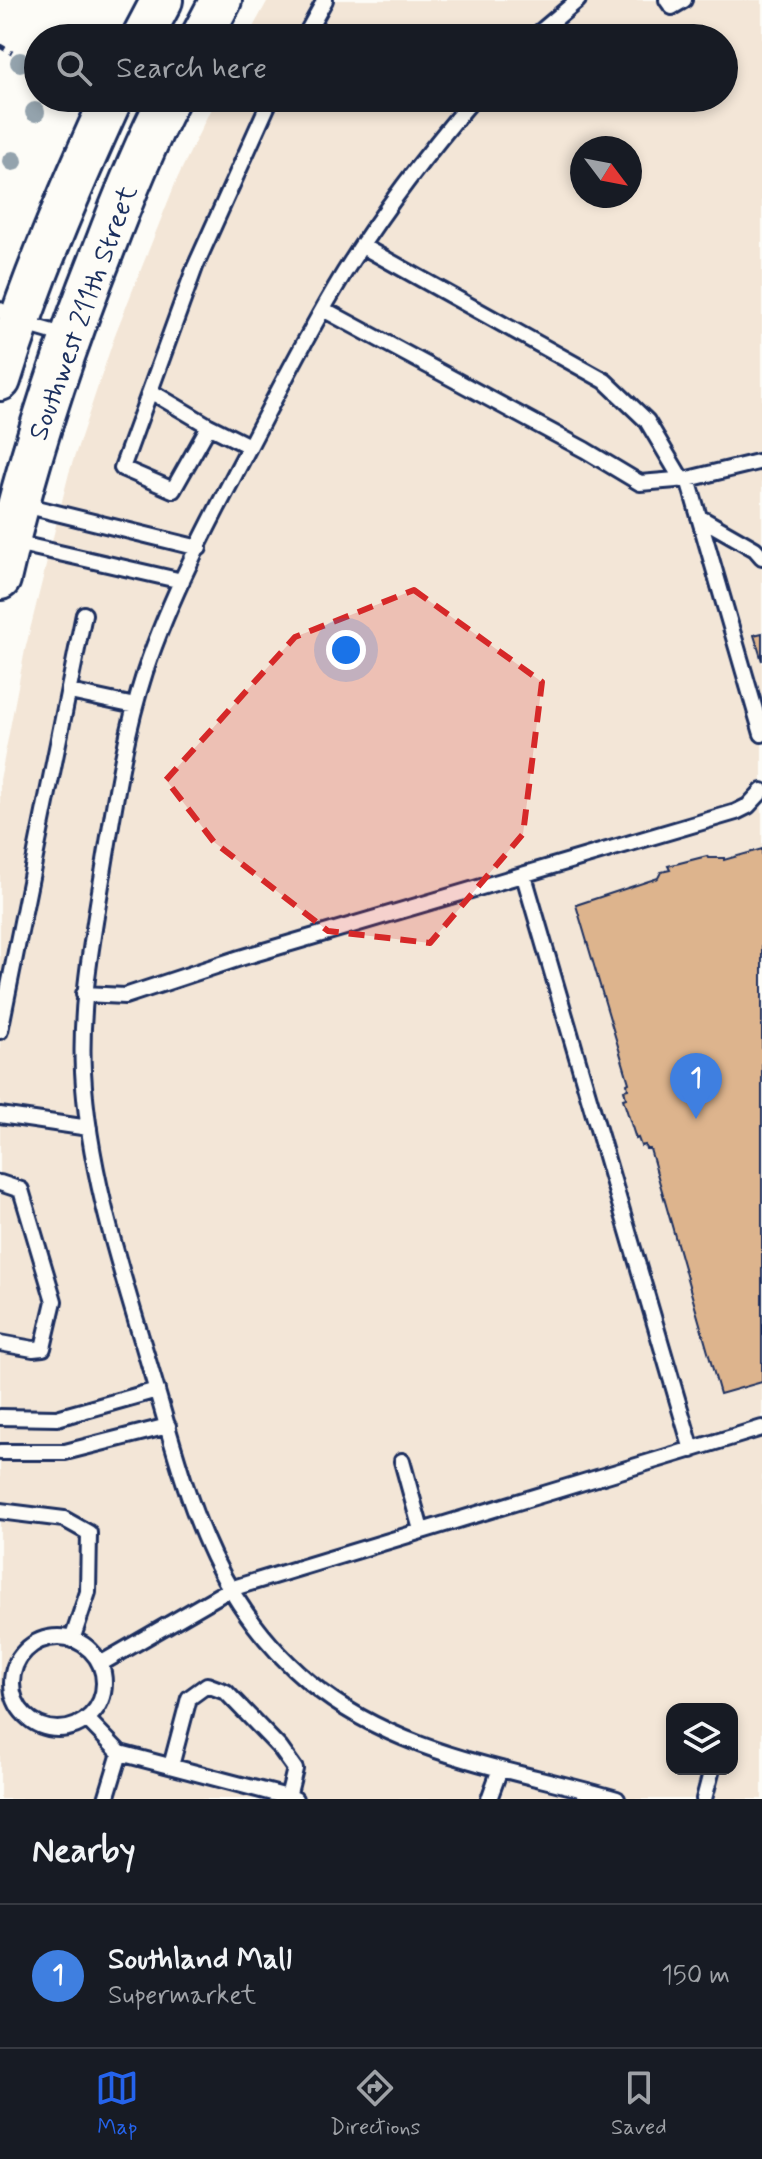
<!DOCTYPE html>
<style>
:root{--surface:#171b24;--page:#242831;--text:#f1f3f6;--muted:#9ea1a6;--line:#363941;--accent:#2563eb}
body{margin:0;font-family:Mynerve,sans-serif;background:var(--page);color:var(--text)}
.controls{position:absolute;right:24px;bottom:24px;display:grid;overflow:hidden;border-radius:16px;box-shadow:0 4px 12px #0003}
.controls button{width:72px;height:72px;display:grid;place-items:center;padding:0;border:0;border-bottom:2px solid var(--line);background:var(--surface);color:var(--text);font:40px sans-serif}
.compass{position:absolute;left:570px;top:136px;width:72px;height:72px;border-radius:50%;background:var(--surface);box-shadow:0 4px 12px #0003;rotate:122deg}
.you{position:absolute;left:346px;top:650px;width:28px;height:28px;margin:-20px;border:6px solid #fff;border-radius:50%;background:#1a73e8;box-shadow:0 0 0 12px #1a73e833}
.badge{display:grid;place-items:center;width:52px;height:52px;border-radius:50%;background:var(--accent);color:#fff;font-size:26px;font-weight:700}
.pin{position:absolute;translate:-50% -66px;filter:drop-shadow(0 2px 4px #0008)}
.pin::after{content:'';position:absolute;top:42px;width:28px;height:24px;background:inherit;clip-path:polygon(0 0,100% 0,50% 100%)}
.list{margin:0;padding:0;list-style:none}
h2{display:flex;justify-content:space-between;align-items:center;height:104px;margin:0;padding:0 32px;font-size:34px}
h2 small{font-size:26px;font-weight:400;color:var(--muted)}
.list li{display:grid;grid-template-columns:52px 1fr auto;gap:24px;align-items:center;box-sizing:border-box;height:144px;padding:0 32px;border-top:2px solid var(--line)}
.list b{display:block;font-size:30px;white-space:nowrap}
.list p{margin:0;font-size:26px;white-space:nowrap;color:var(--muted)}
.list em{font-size:26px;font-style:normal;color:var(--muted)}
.icon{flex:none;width:44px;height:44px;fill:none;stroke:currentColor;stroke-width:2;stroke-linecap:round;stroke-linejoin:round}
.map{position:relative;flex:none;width:762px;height:1799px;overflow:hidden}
.search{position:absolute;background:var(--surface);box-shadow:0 4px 12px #0003;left:24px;right:24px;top:24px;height:88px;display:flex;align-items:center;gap:20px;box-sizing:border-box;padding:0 28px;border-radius:44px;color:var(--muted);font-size:30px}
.sheet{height:248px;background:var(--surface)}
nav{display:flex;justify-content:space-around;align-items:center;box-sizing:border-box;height:112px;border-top:2px solid var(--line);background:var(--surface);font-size:22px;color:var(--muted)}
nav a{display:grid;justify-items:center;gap:4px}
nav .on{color:var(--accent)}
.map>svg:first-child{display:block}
.built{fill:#f3e6d7;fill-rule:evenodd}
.building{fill:#ddb48d;stroke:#1b2f5e;stroke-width:2}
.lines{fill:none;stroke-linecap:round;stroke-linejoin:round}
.lane-casing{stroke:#1b2f5e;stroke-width:20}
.secondary-casing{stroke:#1b2f5e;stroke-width:46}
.path{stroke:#1b2f5e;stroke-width:5;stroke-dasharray:6 6;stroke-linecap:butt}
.lane{stroke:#fdfcf7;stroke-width:14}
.secondary{stroke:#fdfcf7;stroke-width:40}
.tree{fill:#94a3ad}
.marked{fill:#d62828;fill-opacity:0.2;stroke:#d62828;stroke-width:6;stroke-dasharray:16 10;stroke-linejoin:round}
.labels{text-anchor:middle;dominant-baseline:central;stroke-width:6;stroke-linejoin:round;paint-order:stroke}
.street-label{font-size:28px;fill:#1b2f5e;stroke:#fdfcf7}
</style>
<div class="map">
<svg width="762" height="1799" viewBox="0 0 762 1799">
<rect width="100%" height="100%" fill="#fdfcf7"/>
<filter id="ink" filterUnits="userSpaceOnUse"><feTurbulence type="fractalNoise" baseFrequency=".0125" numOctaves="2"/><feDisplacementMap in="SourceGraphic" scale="16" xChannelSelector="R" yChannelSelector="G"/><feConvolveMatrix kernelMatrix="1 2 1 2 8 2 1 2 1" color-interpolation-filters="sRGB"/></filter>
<g filter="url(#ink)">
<path class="built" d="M268,0H762V1799H0V780L25,650L69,473L116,332L177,179L216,98H724V38H247ZM582,148H630V196H582ZM672,1709H732V1769H672Z"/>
<path class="building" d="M762,633V661L754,635Z
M762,849V1382L720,1394L650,1149H646L645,1145L641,1146L638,1138L636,1139L623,1099L626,1098L624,1090L628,1089L627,1084L629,1083L576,905L658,878L661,872L670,870L668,866L707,856L708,858H724V860Z"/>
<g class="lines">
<defs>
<path id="lane" d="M667,0L672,7L684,0
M304,38L325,0
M533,38L578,0
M474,98C427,153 382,212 344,273C308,332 277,394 245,455C208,525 170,597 145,672C123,740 113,814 101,885C91,947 80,1008 83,1071C88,1173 123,1276 152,1374C187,1492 209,1598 309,1682C398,1756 510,1768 617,1799
M362,246L605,381L647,421L682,480
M323,309L585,450L640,483L688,479L762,461
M0,310L18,322L70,337
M150,391L209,426L249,446
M209,426L173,490L122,468L195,267L271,98
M688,479L762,734
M20,504L199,548
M699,517L755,549L762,557
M11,542L182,581
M70,692L135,706
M524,876L692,1450
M84,994L125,996L240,958L736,812L748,806L762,791
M0,1031L84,614
M0,1115L89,1128
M0,1183L21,1190L54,1301L43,1348L33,1349L0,1343
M0,1417L57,1418L157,1390
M0,1452H65L168,1426
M402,1461L421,1530
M0,1511L64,1519L89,1533L88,1592L72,1640
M12 1683a46 46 0 1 1 92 0a46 46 0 1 1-92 0Z
M100,1664L230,1589L762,1428
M87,1719L120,1753L295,1799
M171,1766L189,1698L207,1685L226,1692L280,1748L295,1769L288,1797
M106,1799L120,1753
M489,1799L500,1769
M704,1799L712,1769"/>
<path id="secondary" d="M142,38L162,0
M201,38L221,0
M0,380C30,283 70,190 112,98
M0,579C25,468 60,360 102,254C122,201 143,148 169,98"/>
</defs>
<use href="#lane" class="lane-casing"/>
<use href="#secondary" class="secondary-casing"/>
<path class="path" d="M0,46L12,53"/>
<use href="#lane" class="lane"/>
<use href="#secondary" class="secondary"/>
</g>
<g class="tree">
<circle cx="20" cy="62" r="10"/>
<circle cx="35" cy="112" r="10"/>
<circle cx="13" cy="161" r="10"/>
</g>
</g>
<path class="marked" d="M414,590L542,682L523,834L430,943L328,931L214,842L166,780L295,637Z"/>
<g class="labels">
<g class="street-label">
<text transform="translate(84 313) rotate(-70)">Southwest 211th Street</text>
</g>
</g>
</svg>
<div class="controls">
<button><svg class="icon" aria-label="layers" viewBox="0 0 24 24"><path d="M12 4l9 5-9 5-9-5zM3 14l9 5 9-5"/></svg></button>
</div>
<svg class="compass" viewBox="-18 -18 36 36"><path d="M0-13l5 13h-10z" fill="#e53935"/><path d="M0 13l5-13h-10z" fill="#9ea1a6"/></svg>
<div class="you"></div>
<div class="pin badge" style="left:696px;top:1119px;background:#3f7fe0">1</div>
<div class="search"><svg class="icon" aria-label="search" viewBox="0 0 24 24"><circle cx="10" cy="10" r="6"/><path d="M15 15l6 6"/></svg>Search here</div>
</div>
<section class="sheet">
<h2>Nearby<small></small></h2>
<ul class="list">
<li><span class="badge" style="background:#3f7fe0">1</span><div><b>Southland Mall</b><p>Supermarket</p></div><em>150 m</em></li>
</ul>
</section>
<nav>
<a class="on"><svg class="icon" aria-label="map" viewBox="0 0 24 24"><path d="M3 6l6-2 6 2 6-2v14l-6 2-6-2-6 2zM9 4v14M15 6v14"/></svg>Map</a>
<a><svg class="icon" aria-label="directions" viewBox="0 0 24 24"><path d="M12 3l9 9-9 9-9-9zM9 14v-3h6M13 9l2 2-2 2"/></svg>Directions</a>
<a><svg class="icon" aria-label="saved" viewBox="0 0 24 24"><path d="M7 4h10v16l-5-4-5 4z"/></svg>Saved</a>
</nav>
